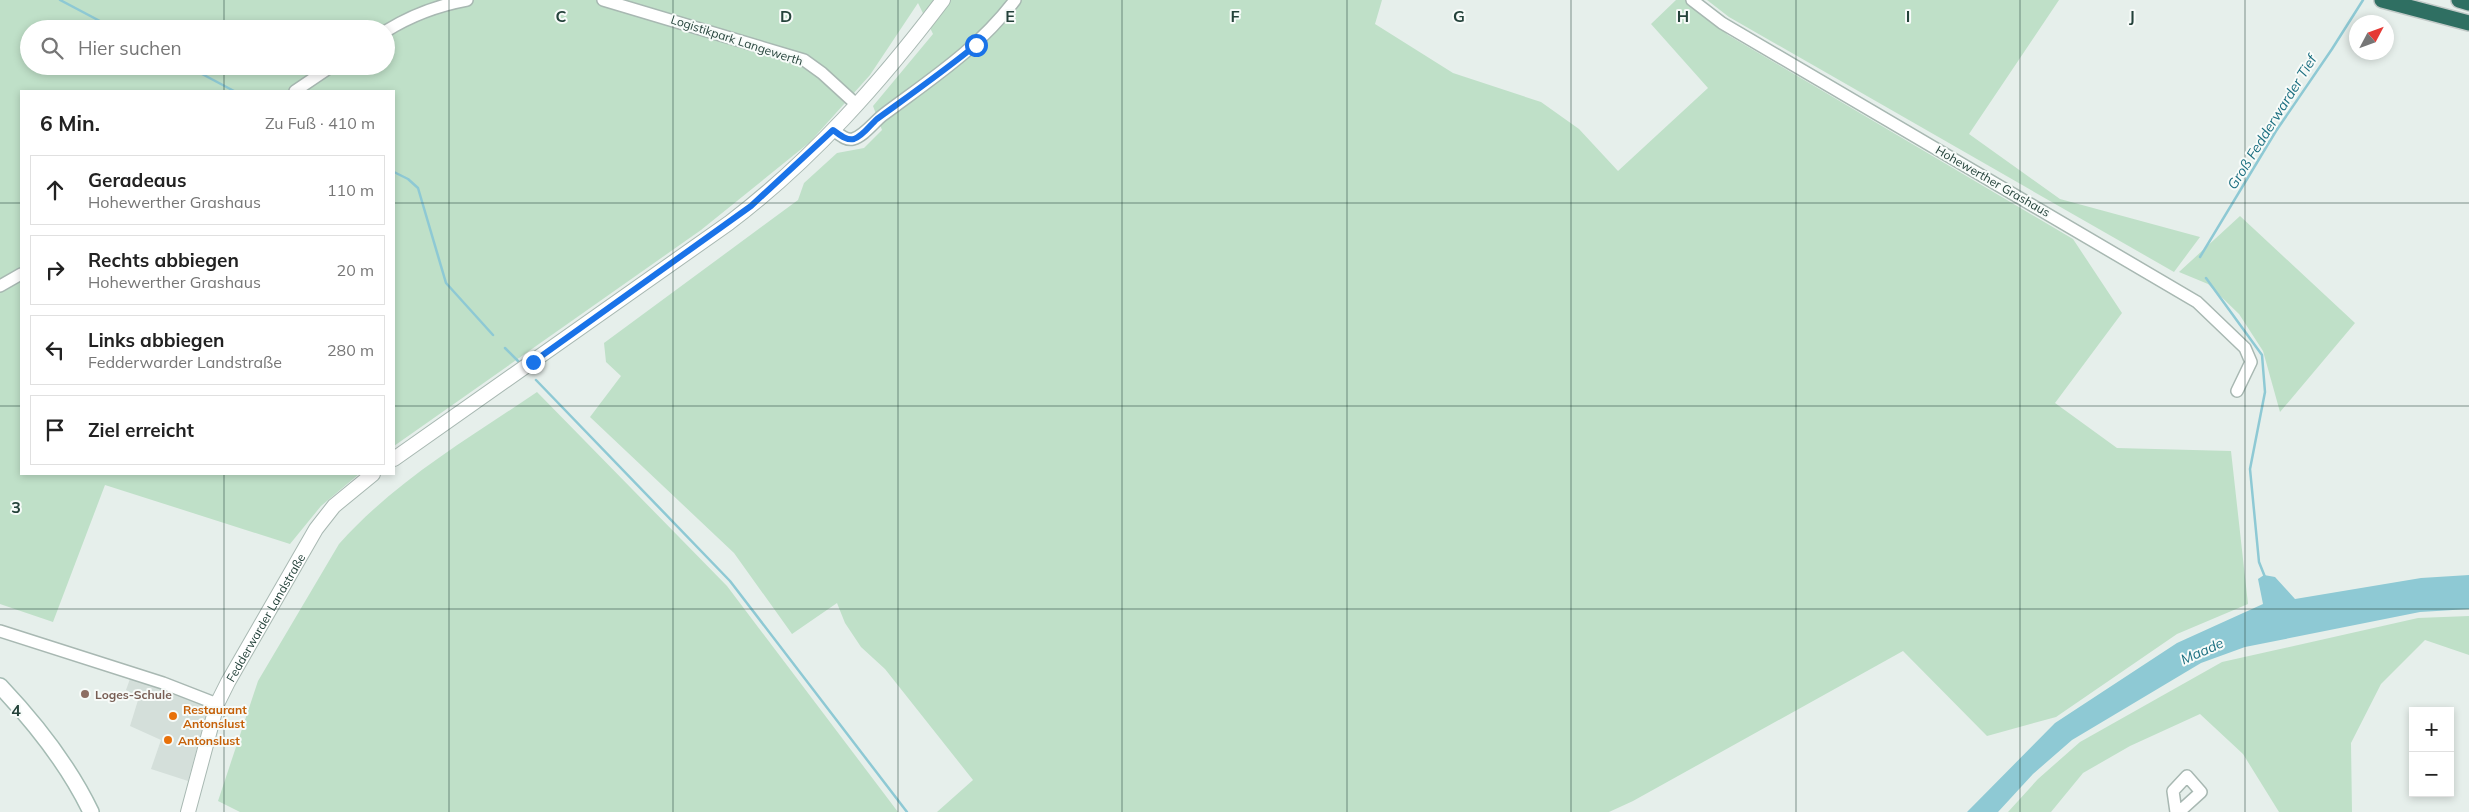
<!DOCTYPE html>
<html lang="de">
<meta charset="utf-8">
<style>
:root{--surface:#fff;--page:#f6f6f6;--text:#222;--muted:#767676;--line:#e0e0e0}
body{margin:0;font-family:Mulish,sans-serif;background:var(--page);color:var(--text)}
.controls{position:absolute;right:15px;bottom:15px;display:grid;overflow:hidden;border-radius:0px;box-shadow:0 2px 8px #0003}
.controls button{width:45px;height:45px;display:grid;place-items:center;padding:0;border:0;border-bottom:1px solid var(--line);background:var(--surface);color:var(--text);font:25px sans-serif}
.compass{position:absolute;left:2349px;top:15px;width:45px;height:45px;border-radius:50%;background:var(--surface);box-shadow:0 2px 8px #0003;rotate:49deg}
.stop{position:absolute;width:15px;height:15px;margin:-11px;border:4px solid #1a73e8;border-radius:50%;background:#fff}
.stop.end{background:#1a73e8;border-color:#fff;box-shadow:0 1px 5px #0008}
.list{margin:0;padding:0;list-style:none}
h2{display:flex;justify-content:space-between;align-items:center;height:65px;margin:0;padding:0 20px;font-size:21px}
h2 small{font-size:16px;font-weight:400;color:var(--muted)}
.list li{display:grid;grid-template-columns:32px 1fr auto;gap:15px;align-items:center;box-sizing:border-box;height:70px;margin:0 10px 10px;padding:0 10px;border:1px solid var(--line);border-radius:0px}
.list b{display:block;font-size:19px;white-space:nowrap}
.list p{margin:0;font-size:16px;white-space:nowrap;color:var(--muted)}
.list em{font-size:16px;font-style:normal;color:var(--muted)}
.icon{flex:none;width:28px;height:28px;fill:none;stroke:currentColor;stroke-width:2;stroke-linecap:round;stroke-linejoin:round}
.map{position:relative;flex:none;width:2469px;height:812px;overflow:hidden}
.search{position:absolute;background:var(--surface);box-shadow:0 2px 8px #0003;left:20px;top:20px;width:375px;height:55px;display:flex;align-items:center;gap:12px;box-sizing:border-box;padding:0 18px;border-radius:28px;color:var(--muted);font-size:19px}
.panel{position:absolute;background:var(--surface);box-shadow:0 2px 8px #0003;left:20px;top:90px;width:375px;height:385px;border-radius:0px}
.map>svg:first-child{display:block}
.built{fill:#d4dfda}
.green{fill:#bfe0c8;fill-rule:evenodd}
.water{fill:#8ec9d4}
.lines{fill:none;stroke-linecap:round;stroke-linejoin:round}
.stream{stroke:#8ec9d4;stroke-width:2.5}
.minor-casing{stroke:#a8b8b2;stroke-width:14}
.tertiary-casing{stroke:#a8b8b2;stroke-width:16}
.secondary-casing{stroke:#a4bbb3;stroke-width:18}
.motorway-casing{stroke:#c2cac8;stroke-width:18}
.minor{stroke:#fff;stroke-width:11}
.tertiary{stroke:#fff;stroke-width:14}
.secondary{stroke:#fff;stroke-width:15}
.motorway{stroke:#2f6f62;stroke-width:15}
.route{stroke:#1a73e8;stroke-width:6}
.grid{fill:none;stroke:#24423a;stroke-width:1;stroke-opacity:0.55}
.education-dot{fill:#8d6e63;stroke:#f7fbf9;stroke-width:2}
.food-dot{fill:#e8710a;stroke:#f7fbf9;stroke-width:2}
.labels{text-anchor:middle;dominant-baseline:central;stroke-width:4;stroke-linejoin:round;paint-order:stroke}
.street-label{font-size:12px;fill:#24423a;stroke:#f7fbf9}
.education-label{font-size:12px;font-weight:bold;fill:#785e54;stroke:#f7fbf9;text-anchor:start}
.food-label{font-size:12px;font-weight:bold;fill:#c56008;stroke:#f7fbf9;text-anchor:start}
.water-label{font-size:14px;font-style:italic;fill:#1c6f80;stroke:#f7fbf9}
.grid-label{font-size:16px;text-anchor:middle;font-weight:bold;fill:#24423a;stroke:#f7fbf9;stroke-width:4;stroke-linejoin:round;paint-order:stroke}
</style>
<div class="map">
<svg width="2469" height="812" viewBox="0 0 2469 812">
<rect width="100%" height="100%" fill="#e6efeb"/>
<path class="built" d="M131,676L209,705L188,781L151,769L161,740L130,726L139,697L126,690Z"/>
<path class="green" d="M0,0H1382L1375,24L1453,73L1541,102L1579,129L1618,171L1708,88L1651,24L1676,0H1687L1728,35L2073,239L2122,313L2055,403L2117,448L2231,451L2248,604L2177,634L2056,717L1987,736L1903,651L1633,801L1609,812H937L973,780L885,669L861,647L845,623L837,603L792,634L734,553L590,417L621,376L606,362L604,343L798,200L804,183L837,153L864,148L882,130L873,106L933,34L918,3L870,75L810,142L701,230L394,446V91H21V474H359L321,506L290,544L105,485L53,622L0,604ZM29,29H386V66H29Z
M1707,0H2059L1969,134L2060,199L2200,237L2174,272L1729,17Z
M2240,216L2355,323L2280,412L2263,351L2239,314L2208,284L2179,272Z
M537,392L727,586L898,812H240L218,801L258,681L339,544C395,481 468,439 537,392Z
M2469,616V655L2425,640L2381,684L2351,743L2352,812H2279L2243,754L2200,714L2130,746L2083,773L2051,812H2008L2038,779L2080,742L2222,662L2418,618Z"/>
<path class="water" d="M2264,575L2275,577L2295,599L2421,578L2469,575V609L2420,612L2245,647L2201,663L2072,740L2033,774L1998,812H1967L2055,723L2177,643L2263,604L2258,579Z"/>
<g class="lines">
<path class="stream" d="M60,0L115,29
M187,66L234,91
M394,172L408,179L418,188L446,283L493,335
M2200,257L2276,131L2332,49L2363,0
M2206,278L2262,355L2265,392L2250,469L2259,562L2265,577
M505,348L519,362
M536,380L730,581L907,812"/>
<defs>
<path id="minor" d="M603,0L804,60L822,73L857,105
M1692,0L1722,23L2197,302L2245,348L2251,362L2237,391
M386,31C410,16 440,5 467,0
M295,91L332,66
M833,130C839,134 846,141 853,139C864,136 874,122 883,115C931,79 979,48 1015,0
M0,286L21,274
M0,631L163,683L217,704
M2176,812L2173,791L2187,776L2201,792L2179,812"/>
<g id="tertiary">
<path d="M394,459L729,223C812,160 881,82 943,0"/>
<path id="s1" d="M188,812L217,704L228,682L316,529L334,506L373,474"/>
</g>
<path id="secondary" d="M0,686C36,724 68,764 91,812"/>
<path id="motorway" d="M2382,0L2469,23
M2459,0L2469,3"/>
</defs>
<use href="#minor" class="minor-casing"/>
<use href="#tertiary" class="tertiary-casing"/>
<use href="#secondary" class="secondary-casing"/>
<use href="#motorway" class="motorway-casing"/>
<use href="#minor" class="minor"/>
<use href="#tertiary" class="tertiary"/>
<use href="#secondary" class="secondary"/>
<use href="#motorway" class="motorway"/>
</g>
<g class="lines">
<path class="route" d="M533,362L751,206L833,130C839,134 846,141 854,139C863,136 870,125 877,119C910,95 944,71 976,45"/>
</g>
<path class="grid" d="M224,0V29M449,0V812M673,0V812M898,0V812M1122,0V812M1347,0V812M1571,0V812M1796,0V812M2020,0V812M2245,0V812M224,66V91M0,203H21M394,203H2469M0,406H21M394,406H2469M224,474V812M0,609H2469"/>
<circle class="education-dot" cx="85" cy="694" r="5"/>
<g class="food-dot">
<circle cx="173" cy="716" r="5"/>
<circle cx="168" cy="740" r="5"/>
</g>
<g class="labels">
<g class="street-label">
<text transform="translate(737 40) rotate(18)">Logistikpark Langewerth</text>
<text transform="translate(1993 181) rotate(30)">Hohewerther Grashaus</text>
<text stroke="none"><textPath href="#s1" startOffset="211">Fedderwarder Landstraße</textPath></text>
</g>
<g class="education-label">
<text x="95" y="694">Loges-Schule</text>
</g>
<g class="food-label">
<text x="183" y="709">Restaurant<tspan x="183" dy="14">Antonslust</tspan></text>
<text x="178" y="740">Antonslust</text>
</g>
<g class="water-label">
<text transform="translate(2272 122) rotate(-58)">Groß Fedderwarder Tief</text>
<text transform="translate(2202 651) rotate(-24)">Maade</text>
</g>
</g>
<g class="grid-label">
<text x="561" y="22">C</text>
<text x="786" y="22">D</text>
<text x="1010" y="22">E</text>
<text x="1235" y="22">F</text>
<text x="1459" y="22">G</text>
<text x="1683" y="22">H</text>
<text x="1908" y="22">I</text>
<text x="2132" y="22">J</text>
<text x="16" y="513">3</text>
<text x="16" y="716">4</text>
</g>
</svg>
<div class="controls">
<button>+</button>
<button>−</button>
</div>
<svg class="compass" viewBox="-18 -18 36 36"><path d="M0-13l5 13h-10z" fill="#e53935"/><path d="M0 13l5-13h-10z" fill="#767676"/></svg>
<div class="stop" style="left:976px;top:45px"></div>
<div class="stop end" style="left:533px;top:362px"></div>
<div class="search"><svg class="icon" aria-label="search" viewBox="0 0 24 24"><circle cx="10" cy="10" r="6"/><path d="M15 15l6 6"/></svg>Hier suchen</div>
<section class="panel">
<h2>6 Min.<small>Zu Fuß · 410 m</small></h2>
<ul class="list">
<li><svg class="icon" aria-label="ahead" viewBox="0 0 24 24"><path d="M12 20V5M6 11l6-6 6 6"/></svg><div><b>Geradeaus</b><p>Hohewerther Grashaus</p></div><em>110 m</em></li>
<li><svg class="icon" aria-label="right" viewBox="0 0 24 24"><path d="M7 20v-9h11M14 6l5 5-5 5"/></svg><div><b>Rechts abbiegen</b><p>Hohewerther Grashaus</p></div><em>20 m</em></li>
<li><svg class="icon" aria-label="left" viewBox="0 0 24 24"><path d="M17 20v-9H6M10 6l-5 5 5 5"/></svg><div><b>Links abbiegen</b><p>Fedderwarder Landstraße</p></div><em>280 m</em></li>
<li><svg class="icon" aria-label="arrive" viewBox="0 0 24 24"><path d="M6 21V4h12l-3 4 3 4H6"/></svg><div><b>Ziel erreicht</b></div></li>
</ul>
</section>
</div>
